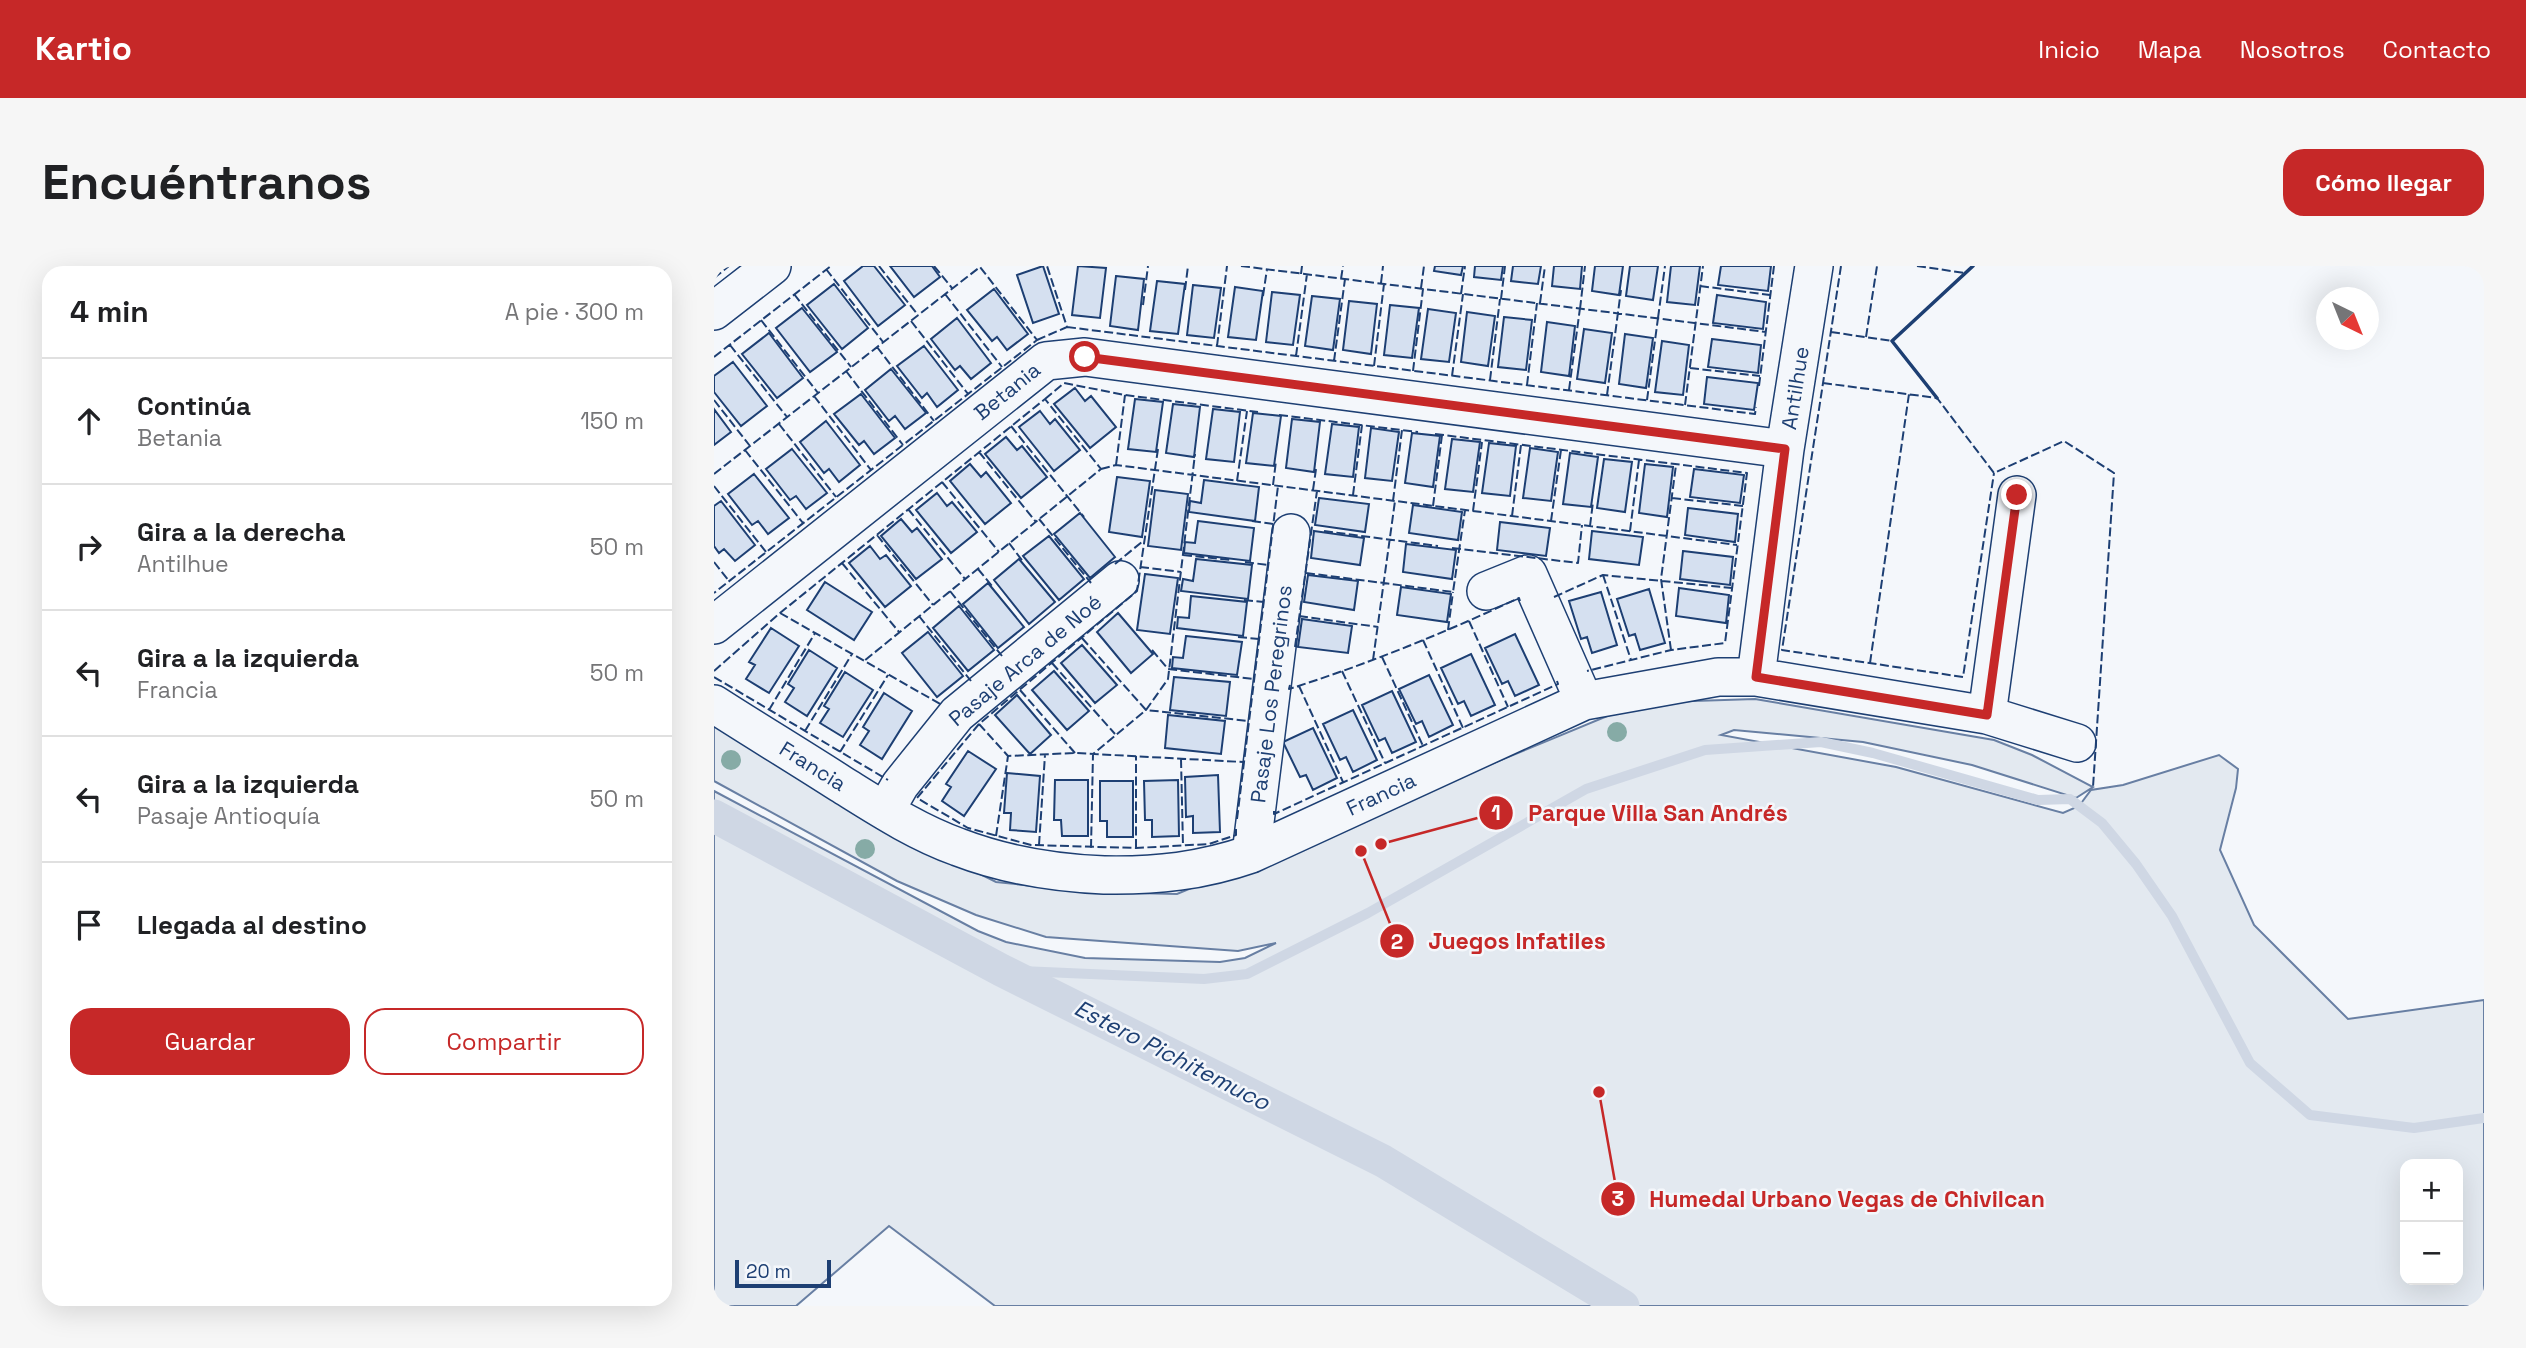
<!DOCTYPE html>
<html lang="es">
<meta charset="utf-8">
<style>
:root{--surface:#fff;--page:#f6f6f6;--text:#202124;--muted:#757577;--line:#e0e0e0;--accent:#c62828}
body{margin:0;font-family:"Space Grotesk",sans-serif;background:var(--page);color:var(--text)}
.controls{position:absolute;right:21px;bottom:21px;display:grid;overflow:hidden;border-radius:14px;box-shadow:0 7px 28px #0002}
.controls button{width:63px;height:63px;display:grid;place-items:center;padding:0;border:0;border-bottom:2px solid var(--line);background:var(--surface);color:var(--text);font:35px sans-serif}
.compass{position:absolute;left:1602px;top:21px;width:63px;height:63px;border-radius:50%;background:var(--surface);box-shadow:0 7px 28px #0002;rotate:137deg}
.scale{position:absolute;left:21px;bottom:18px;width:96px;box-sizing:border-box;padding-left:7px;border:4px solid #1d3f73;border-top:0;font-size:19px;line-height:24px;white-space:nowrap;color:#1d3f73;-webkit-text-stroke:5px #f4f7fb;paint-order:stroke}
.stop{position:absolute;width:21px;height:21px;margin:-16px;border:5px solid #c62828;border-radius:50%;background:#fff}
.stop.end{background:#c62828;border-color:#fff;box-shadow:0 2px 7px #0008}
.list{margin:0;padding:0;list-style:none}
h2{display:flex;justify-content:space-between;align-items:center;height:91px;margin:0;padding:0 28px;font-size:30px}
h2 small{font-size:23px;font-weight:400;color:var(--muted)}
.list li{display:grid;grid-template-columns:46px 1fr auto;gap:21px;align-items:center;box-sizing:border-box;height:126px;padding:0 28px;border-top:2px solid var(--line)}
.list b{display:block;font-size:26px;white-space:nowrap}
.list p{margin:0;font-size:23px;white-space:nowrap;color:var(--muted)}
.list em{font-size:23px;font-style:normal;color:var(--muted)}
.actions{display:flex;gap:14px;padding:21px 28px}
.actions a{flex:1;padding:16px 0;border:2px solid var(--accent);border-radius:21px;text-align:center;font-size:24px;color:var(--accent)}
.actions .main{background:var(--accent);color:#fff}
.icon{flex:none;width:38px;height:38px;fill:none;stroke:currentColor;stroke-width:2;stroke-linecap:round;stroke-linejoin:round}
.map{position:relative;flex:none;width:1770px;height:1040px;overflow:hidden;border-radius:21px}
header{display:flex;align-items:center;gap:42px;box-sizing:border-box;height:98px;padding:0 35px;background:var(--accent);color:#fff}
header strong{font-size:33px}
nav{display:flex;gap:38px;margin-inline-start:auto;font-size:24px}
.intro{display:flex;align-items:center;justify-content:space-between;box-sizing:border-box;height:168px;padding:0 42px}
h1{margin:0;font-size:49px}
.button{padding:18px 32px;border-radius:21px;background:var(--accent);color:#fff;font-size:24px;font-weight:700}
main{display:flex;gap:42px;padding:0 42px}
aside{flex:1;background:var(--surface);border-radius:21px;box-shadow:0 7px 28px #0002}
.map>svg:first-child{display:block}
.green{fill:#e3e9f0;stroke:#687fa3;stroke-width:2;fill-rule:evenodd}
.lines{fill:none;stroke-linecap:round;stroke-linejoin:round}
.stream{stroke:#cfd7e4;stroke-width:10}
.canal{stroke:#cfd7e4;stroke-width:33}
.building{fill:#d5e0f0;stroke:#1d3f73;stroke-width:2}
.minor-casing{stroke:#1d3f73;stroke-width:40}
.minor{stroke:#f4f7fb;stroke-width:37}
.fence{stroke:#1d3f73;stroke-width:2;stroke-dasharray:9 3.5;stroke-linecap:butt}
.wall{stroke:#1d3f73;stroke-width:3.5}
.tree{fill:#86aba6}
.route{stroke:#c62828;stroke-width:9}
.labels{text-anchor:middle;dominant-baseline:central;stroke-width:5;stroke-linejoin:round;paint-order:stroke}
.street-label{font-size:21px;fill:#1d3f73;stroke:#f4f7fb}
.water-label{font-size:23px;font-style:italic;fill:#1d3f73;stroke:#f4f7fb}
.leader{fill:none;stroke:#c62828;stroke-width:2.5}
.callout-dot{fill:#c62828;stroke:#f4f7fb;stroke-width:2.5}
.mark-label{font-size:21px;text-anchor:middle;font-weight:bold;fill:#fff}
.callout-label{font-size:23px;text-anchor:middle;font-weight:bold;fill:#c62828;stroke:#f4f7fb;stroke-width:5;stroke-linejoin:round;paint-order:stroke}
</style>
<header>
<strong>Kartio</strong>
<nav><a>Inicio</a><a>Mapa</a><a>Nosotros</a><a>Contacto</a></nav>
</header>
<div class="intro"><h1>Encuéntranos</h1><a class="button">Cómo llegar</a></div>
<main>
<aside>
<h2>4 min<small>A pie · 300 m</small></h2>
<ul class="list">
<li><svg class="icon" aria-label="ahead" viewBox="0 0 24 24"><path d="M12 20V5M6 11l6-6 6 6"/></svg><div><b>Continúa</b><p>Betania</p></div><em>150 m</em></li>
<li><svg class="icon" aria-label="right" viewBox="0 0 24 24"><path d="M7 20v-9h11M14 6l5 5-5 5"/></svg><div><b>Gira a la derecha</b><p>Antilhue</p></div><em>50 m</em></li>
<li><svg class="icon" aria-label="left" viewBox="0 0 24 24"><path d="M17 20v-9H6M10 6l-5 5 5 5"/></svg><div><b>Gira a la izquierda</b><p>Francia</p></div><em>50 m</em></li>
<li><svg class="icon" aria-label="left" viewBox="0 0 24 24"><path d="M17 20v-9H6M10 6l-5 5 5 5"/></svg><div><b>Gira a la izquierda</b><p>Pasaje Antioquía</p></div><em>50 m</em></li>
<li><svg class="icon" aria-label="arrive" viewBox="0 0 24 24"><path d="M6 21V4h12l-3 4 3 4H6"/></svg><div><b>Llegada al destino</b></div></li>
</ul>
<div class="actions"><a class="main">Guardar</a><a>Compartir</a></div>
</aside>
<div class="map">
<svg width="1770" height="1040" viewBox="0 0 1770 1040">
<rect width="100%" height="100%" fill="#f4f7fb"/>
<path class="green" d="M1041,433L1280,474L1318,489L1379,521L1362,532L1258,499L1149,476L1020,464L1007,469L1182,501L1349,547L1365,540L1377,524L1409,519L1505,489L1524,503L1522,522L1506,584L1540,659L1634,753L1770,734V1040H281L175,960L82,1040H0V525L264,665L292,676L371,692L506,696L531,692L562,677L524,685L332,671L262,649L183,615L0,515V458L166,558L282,616L376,626L463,628L903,446L949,436ZM1691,898H1744V1014H1691Z"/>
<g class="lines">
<path class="stream" d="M287,704L490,713L533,708L654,647L872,523L991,484L1107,476L1159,487L1324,534L1356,533L1388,557L1422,598L1458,650L1536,797L1596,849L1700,862L1770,852"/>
<path class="canal" d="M0,550L287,704L669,895L909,1040"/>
</g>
<path class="building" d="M149,0H160L191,39L164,60L130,15Z
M176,0H218L226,11L200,31Z
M329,0L345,48L319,57L303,9Z
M364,0L392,2L386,52L358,49Z
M721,0H749L747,9L720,5Z
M761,0H789L787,14L760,11Z
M799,0H827L824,18L797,15Z
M840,0H868L866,23L838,20Z
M881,0H909L905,29L878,25Z
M916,0H944L939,34L912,30Z
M957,0H986L981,39L953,36Z
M1007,0H1057L1054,25L1004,19Z
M402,10L430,13L424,64L396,60Z
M443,15L471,18L464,68L436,65Z
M120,18L154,62L128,83L93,39Z
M479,19L507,22L500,72L473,69Z
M521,21L549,25L542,74L514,71Z
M280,23L314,68L293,84L283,71L278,75L253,44Z
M558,26L586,29L579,79L552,76Z
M1003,29L1052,36L1049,63L999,57Z
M598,30L626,33L619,84L591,80Z
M635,35L663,38L657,88L629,84Z
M676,39L705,42L698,92L670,89Z
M88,42L123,86L96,106L62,62Z
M714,43L742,47L735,96L707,93Z
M753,46L781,50L774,100L747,96Z
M790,51L818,54L812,104L784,101Z
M243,52L277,97L257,113L246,100L241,104L217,73Z
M833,56L861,60L855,110L827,106Z
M870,63L898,67L891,117L863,113Z
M55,67L89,112L63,132L28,88Z
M911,68L939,72L932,122L905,118Z
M998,73L1047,79L1044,107L994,101Z
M948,75L975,79L969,129L941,126Z
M210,80L244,124L223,141L213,127L208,132L183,100Z
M19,96L53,140L27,160L0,126V110Z
M177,103L212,147L191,163L181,150L175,155L151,124Z
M993,111L1044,117L1040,144L990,138Z
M361,122L371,135L377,130L402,161L376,182L340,138Z
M147,128L181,172L160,188L150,175L145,179L120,148Z
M421,133L449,136L442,186L414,183Z
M459,138L486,141L480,191L452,187Z
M0,143L17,166L0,179Z
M499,143L526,146L520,196L492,193Z
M326,145L336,158L341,153L366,184L340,205L305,161Z
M539,147L567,150L560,200L532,197Z
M578,153L606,156L600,206L572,202Z
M112,155L146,199L125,216L115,203L110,207L86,176Z
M618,158L645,161L639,211L611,208Z
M657,162L685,166L678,215L651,212Z
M698,167L726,170L719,221L691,217Z
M292,171L303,184L308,180L333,211L307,232L271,188Z
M738,173L766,176L759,226L731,223Z
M775,177L802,180L796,230L768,227Z
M816,182L844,186L837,235L809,232Z
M78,183L113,227L92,243L82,230L76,234L52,203Z
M856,187L884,191L877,241L849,238Z
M890,193L918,196L911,246L883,242Z
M256,198L267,211L272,206L297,237L271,258L236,215Z
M931,198L959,201L953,251L925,247Z
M980,203L1030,209L1026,237L976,231Z
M40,208L75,252L54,268L44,255L38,259L14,228Z
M403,211L436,215L428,271L395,266Z
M490,214L545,221L541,255L475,246L476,235L487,237Z
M441,224L474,228L467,284L434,280Z
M223,227L233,240L238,236L263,266L237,287L202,244Z
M605,232L655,238L651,266L601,259Z
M7,235L41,279L21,295L10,283L5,287L0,280V240Z
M699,239L748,246L744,274L695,267Z
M974,242L1024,248L1021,276L971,269Z
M366,247L401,291L376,312L340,268Z
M187,253L198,266L203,262L228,293L202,313L167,270Z
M484,255L540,262L536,295L470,287L471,276L481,277Z
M786,256L836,262L832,290L783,284Z
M600,265L650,272L646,299L597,292Z
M878,265L929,271L925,299L875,293Z
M335,270L370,313L345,334L309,290Z
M692,278L742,284L738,313L689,306Z
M156,280L166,293L172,289L197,320L171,341L135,297Z
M969,285L1019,291L1016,319L966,313Z
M305,293L341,336L315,358L280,314Z
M482,293L538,299L534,333L467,325L469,313L479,315Z
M431,308L464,312L456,368L423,364Z
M594,309L644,315L640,344L590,336Z
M111,316L158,346L140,374L93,344Z
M274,317L310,361L284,382L249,338Z
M687,321L737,328L733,356L683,349Z
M965,322L1015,329L1012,357L962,350Z
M935,323L951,377L926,384L921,368L915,370L903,333Z
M887,326L903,379L878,387L873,371L867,373L855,335Z
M477,330L533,336L529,370L463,362L464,351L475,352Z
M245,340L280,384L254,405L219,362Z
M404,347L439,388L417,407L383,366Z
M588,353L638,360L634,387L584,381Z
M57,362L85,380L55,427L32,413L41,399L35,396Z
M214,366L249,410L223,431L188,387Z
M801,368L825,419L801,430L794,415L788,418L771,382Z
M472,370L528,376L523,409L458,402L459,391L469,392Z
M368,379L403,419L381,437L347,397Z
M95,384L123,402L93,450L71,436L80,422L74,418Z
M757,388L781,439L757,450L750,435L744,438L727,402Z
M340,405L375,445L353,464L318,424Z
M131,406L159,424L129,471L106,457L115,443L110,440Z
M715,409L739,459L715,471L708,455L702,458L685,423Z
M460,411L516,416L512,450L456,444Z
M678,425L702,476L678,487L671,472L665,475L648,439Z
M170,427L198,445L168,493L146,479L155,465L149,461Z
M303,429L337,469L316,488L281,449Z
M639,444L663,494L639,506L632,491L626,494L609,458Z
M454,449L511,455L507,488L451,482Z
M599,462L623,512L599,524L592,509L586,511L569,476Z
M254,485L282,503L250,550L228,535L237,521L232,518Z
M293,507L326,510L322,566L296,564L297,547H290Z
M504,509L506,566L479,567V550L472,551L471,511Z
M341,514H374V570H348L347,554H340Z
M464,514L465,570L438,571V554H431L430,515Z
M386,515H419V571H393V555H386Z"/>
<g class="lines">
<defs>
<path id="minor" d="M0,45L58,0
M772,325L814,308L870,435
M0,359L332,95L371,91L1071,183
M1042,411L1071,183L1100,0
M0,438C42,465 85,491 127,518C164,541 202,566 244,581C291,599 340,607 390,609C442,610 488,605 537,588L870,435L1004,411H1042L1273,449L1363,477
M1273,449L1303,229
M171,545L186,519L243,448L406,314
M537,588L577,267"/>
</defs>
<use href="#minor" class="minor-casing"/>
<use href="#minor" class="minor"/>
<path class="fence" d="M165,0L204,49
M220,0L238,22
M527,0L1052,66
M1127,0L1068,384L1249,411L1280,207
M1203,0L1251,7
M112,3L169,76
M587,8L588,0
M0,12L15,0
M627,13L629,0
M667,17L669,0
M986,20L1056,29
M707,22L710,0
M471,24L474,0
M80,28L137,101
M231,28L288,101
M747,28L751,0
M549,30L553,3
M787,33L791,0
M826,37L831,0
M429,39L434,0
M866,43L871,0
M944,52L951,0
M47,54L104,127
M197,55L254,128
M353,61L1041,148L1042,141
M1117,66L1178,75
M1152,71L1163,0
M323,74L353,61L333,0
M16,79L73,151
M503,80L513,0
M163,81L220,155
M582,90L593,8
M0,91L117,0
M620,95L631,13
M660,100L670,18
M976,102L1046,110
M132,105L189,179
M699,105L709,23
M738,110L749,28
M776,114L786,33
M1109,117L1223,132L1280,207L1350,175L1400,207L1379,521
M813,119L823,37
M1045,120L1060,0
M855,124L866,42
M893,129L907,24
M100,130L157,204
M331,133L350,117L411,129L544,146
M0,134L36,180
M933,134L944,52
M971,139L989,0
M565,149L704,166
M65,158L122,231
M297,160L370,251
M721,168L1033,207L1011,377L957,384L873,405
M444,183L423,325L265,458L203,532L254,562L317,579L422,582L495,578L522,569V563
M31,184L89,257
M265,186L322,256
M402,199L411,129
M387,203L402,199L1023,279
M0,208L266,1L323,74L0,327
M523,215L533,145
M228,216L285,286
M559,219L562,195
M0,220L52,286
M599,224L602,203
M639,229L648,159
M958,232L1029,240
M679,235L688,164
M719,240L728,169
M194,243L251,313
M759,245L768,176
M798,250L807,179
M325,253L377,317
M538,255L559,258
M837,255L847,184
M876,260L879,236
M610,265L724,280
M916,265L925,194
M163,269L219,339
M295,277L310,297
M738,282L864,297L868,259
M469,289L517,294
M0,296L15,315
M531,296L554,299
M128,297L185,366
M401,298L429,275
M426,301L467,306
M264,303L278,320
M592,307L739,326L751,244
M889,309L917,394
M236,325L288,390
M840,331L889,309L1018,322
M530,334L550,336
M66,347L228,439
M205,350L257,415
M585,350L664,361
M755,355L794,441
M734,364L739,326
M524,371L545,373
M368,372L432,444L535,455
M709,374L749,462
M581,381L603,225
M438,384L454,403L540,413
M957,384L947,313L962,199
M668,391L709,480
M659,394L681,235
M338,397L401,468
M1156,397L1195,128
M0,405L66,347L331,133L387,203L150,395
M628,405L671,497
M0,411L174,514
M576,419L575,423C654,398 730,367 805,332L806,335
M585,420L629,516
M306,424L361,487
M55,444L101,367
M265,458L294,490L361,487L529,496
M91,465L138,388
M126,486L174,409
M467,493L469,580
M560,545V548L844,418L843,415
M523,553L564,220
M282,570L294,490
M325,579L331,489
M377,582L379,488L432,444L454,413L481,188
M422,582V490"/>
<path class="wall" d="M1223,132L1178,75L1259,0"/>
</g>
<g class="tree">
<circle cx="903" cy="466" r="10"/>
<circle cx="17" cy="494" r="10"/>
<circle cx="151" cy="583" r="10"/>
</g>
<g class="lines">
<path class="route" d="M371,91L1071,183L1042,411L1273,449L1303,229"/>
</g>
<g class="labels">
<g class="street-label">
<text transform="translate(1081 122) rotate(-81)">Antilhue</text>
<text transform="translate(293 125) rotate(-39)">Betania</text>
<text transform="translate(311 394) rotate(-40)">Pasaje Arca de Noé</text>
<text transform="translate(557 428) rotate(-83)">Pasaje Los Peregrinos</text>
<text transform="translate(99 500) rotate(32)">Francia</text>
<text transform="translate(667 528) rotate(-25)">Francia</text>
</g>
<g class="water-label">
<text transform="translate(458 789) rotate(27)">Estero Pichitemuco</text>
</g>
</g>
<path class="leader" d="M667 578L782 547M647 585L683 675M885 826L904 933"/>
<g class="callout-dot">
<circle cx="667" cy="578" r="7"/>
<circle cx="647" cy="585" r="7"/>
<circle cx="885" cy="826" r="7"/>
<circle cx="782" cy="547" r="18"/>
<circle cx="683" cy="675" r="18"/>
<circle cx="904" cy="933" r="18"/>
</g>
<g class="mark-label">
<text x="782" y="554">1</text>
<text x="683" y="683">2</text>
<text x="904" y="940">3</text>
</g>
<g class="callout-label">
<text x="944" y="555">Parque Villa San Andrés</text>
<text x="803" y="683">Juegos Infatiles</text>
<text x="1133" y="941">Humedal Urbano Vegas de Chivilcan</text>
</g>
</svg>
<div class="controls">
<button>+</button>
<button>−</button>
</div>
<svg class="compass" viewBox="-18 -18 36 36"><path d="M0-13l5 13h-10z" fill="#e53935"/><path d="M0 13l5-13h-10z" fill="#757577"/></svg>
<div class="scale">20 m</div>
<div class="stop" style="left:371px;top:91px"></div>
<div class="stop end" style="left:1303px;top:229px"></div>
</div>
</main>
